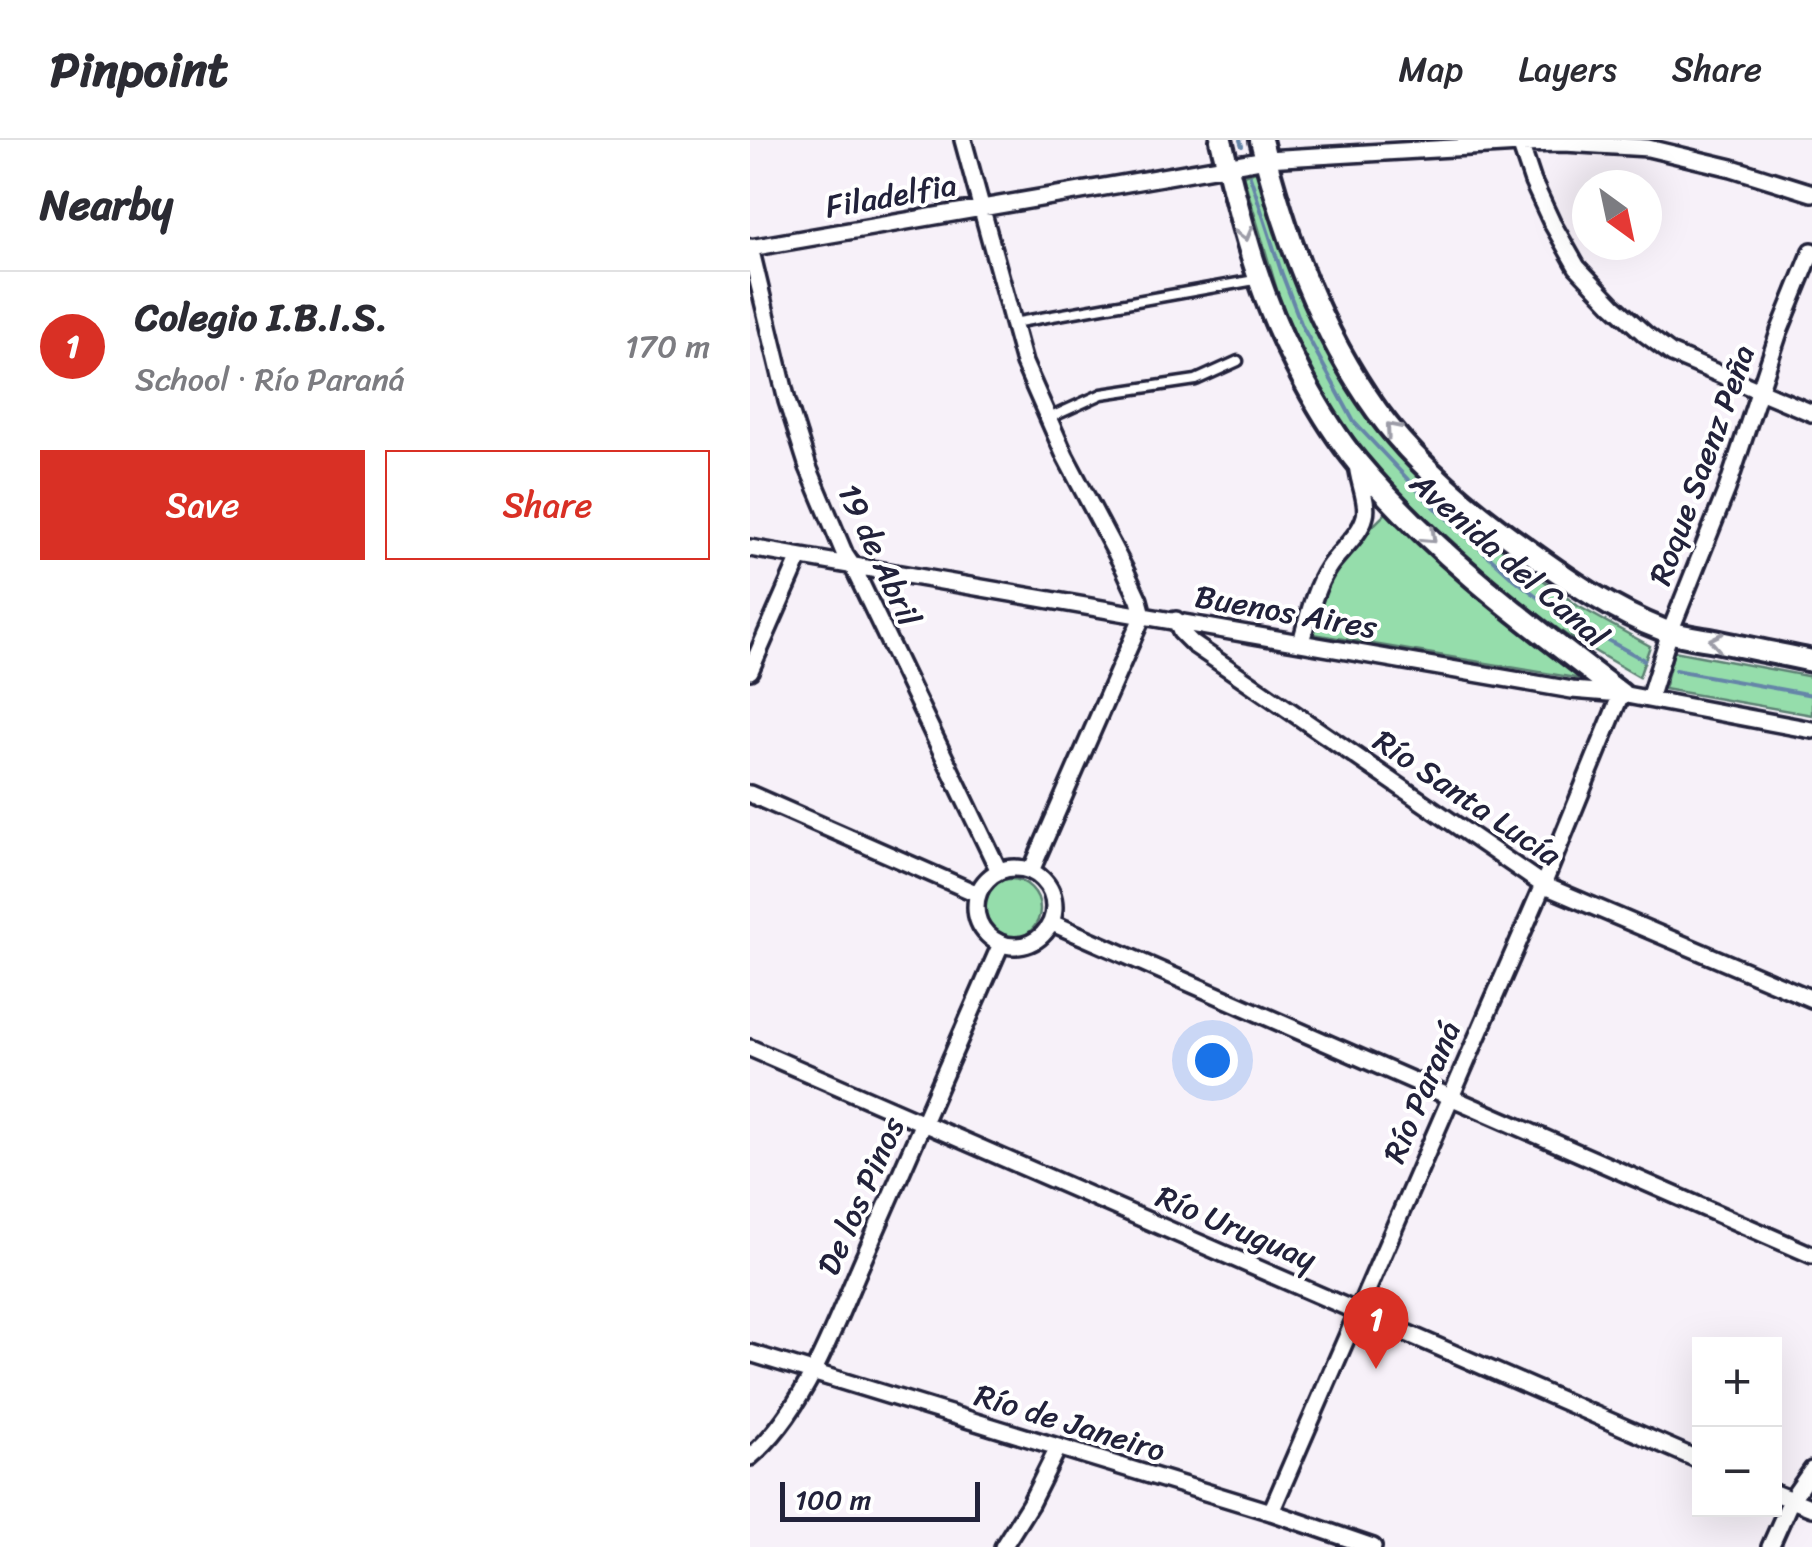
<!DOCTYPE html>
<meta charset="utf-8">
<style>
:root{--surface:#fff;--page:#f2f2f3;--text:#2b2b33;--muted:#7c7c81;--line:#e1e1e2;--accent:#d93025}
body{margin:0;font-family:Sriracha,sans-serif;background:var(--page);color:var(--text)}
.controls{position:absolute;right:30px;bottom:30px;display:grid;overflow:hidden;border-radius:0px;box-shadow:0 10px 40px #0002}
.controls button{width:90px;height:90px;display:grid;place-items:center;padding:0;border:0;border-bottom:2px solid var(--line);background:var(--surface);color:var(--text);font:50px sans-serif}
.compass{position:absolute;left:822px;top:30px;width:90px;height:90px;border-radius:50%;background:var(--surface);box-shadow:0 10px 40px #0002;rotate:147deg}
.scale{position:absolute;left:30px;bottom:25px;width:200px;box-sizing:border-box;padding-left:10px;border:5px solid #22223b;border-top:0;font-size:28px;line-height:35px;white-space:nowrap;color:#22223b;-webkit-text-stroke:8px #fff;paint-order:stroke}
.you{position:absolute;left:462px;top:920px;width:35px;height:35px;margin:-25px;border:8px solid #fff;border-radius:50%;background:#1a73e8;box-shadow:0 0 0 15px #1a73e833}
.badge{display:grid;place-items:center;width:65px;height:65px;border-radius:50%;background:var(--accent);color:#fff;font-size:32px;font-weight:700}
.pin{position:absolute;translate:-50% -82px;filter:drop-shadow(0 2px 5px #0008)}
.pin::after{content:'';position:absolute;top:52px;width:35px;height:30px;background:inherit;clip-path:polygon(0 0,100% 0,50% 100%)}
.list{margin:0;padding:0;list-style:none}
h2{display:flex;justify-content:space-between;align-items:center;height:130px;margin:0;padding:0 40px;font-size:42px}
h2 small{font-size:32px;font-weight:400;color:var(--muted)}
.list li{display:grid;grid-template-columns:65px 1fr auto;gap:30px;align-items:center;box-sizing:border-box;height:150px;padding:0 40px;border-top:2px solid var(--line)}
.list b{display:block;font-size:38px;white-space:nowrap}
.list p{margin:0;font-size:32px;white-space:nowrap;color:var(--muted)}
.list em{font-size:32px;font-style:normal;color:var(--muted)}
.actions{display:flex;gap:20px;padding:30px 40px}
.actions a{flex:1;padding:22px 0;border:2px solid var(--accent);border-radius:0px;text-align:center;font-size:35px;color:var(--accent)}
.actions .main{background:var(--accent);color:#fff}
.map{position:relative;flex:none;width:1062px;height:1407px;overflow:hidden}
header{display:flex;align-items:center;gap:60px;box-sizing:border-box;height:140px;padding:0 50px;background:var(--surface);border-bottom:2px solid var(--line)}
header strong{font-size:48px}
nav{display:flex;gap:55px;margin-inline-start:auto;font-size:35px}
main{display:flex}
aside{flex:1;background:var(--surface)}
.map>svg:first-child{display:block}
.green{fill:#95ddab;stroke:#5c8073;stroke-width:2.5}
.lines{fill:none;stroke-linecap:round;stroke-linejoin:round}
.stream{stroke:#6585a8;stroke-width:4}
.service-casing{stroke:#22223b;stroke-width:15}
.minor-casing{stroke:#22223b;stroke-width:22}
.tertiary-casing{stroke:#22223b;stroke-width:28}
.service{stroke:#fff;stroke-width:8}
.minor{stroke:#fff;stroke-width:15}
.tertiary{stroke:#fff;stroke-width:20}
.oneway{stroke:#9c9ca7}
.labels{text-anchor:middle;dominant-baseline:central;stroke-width:8;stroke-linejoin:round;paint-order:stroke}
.street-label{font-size:32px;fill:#22223b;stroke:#fff}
</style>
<header>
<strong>Pinpoint</strong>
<nav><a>Map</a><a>Layers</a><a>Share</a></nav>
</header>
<main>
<aside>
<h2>Nearby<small></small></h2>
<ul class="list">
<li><span class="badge">1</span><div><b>Colegio I.B.I.S.</b><p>School · Río Paraná</p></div><em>170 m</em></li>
</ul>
<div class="actions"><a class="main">Save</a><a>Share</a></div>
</aside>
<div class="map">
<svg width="1062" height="1407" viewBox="0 0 1062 1407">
<rect width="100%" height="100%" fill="#f7f1f9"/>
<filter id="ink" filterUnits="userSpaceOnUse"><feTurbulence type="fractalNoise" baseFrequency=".01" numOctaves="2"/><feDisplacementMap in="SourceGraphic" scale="20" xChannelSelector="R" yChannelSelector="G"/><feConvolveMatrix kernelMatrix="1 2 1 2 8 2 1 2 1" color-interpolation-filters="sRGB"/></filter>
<g filter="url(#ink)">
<path class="green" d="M506,31L560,178L615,274L674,341L742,402L828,466L900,506L889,537L815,494L752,447L668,370L596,294L538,187L493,35Z
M636,373L728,458L837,540L558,493L580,428Z
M924,511L1062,537V575L914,549Z
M230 769a30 30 0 1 1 60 0a30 30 0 1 1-60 0Z"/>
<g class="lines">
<path class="stream" d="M490,0L492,6
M500,36L532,134L552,186L604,282L679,362L763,438L810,474L894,520
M925,530L1062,555"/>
<defs>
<path id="service" d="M263,183L505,140
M297,279L352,254L446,240L488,221"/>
<path id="minor" d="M213,0L274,223L315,316L375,430L389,460L393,475L281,731
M769,0L783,42L802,83L827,127L863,165L895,194L922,214L1062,273
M0,107L37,261L58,327L95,415L103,427L249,731
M0,108L516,19L770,4L814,3L898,8L982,28L1062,53
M0,408L822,550L871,554L1062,590
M426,480L431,492L443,504L793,745L1062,859
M551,502C558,478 564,449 578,428C589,411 610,396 615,376C619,362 607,339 607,322
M0,531L50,417
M899,559L920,492L977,349L1029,192L1062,111
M0,654L228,754
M226 767a39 39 0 1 1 78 0a39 39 0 1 1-78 0Z
M302,783L1062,1115
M0,908L949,1320
M0,1213L521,1372L623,1407
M0,1317C57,1269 86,1180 116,1113C162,1010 207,907 251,804
M1024,1353L1062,1368
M521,1372L793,745L871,554
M253,1407L280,1364L308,1308
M1020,1407L1041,1360L1062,1330"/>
<path id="tertiary" d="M471,0C484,52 496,104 515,155C534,207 571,279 607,322C682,412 778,483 871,554
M511,0C535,96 569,190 627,271C666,325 722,371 776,409C820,441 863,471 913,490C930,496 948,498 965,501C998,508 1030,514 1062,521"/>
</defs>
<use href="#service" class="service-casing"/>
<use href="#minor" class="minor-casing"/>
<use href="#tertiary" class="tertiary-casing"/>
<use href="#service" class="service"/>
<use href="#minor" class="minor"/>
<use href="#tertiary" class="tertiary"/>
</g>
<defs><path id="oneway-chevron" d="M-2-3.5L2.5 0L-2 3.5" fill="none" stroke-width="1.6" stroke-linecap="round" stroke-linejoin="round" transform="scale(2.5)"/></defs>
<g class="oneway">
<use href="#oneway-chevron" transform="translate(495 94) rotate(75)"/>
<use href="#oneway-chevron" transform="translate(642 289) rotate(-131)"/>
<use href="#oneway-chevron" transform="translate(680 397) rotate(43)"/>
<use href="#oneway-chevron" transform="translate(966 501) rotate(-169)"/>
</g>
</g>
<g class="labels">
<g class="street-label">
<text transform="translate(141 56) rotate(-10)">Filadelfia</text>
<text transform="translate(952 325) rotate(-70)">Roque Saenz Peña</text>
<text transform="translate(129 415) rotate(65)">19 de Abril</text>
<text transform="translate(759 420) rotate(41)">Avenida del Canal</text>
<text transform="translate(536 472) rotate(10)">Buenos Aires</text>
<text transform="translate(717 658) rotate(34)">Río Santa Lucía</text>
<text transform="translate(672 952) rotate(-67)">Río Paraná</text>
<text transform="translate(111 1056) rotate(-66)">De los Pinos</text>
<text transform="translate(486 1088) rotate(23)">Río Uruguay</text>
<text transform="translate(320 1283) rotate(17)">Río de Janeiro</text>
</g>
</g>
</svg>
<div class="controls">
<button>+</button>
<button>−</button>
</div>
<svg class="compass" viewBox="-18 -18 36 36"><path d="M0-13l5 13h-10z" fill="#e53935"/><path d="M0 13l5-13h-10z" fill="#7c7c81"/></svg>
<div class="scale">100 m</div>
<div class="you"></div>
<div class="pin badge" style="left:626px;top:1229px">1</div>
</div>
</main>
